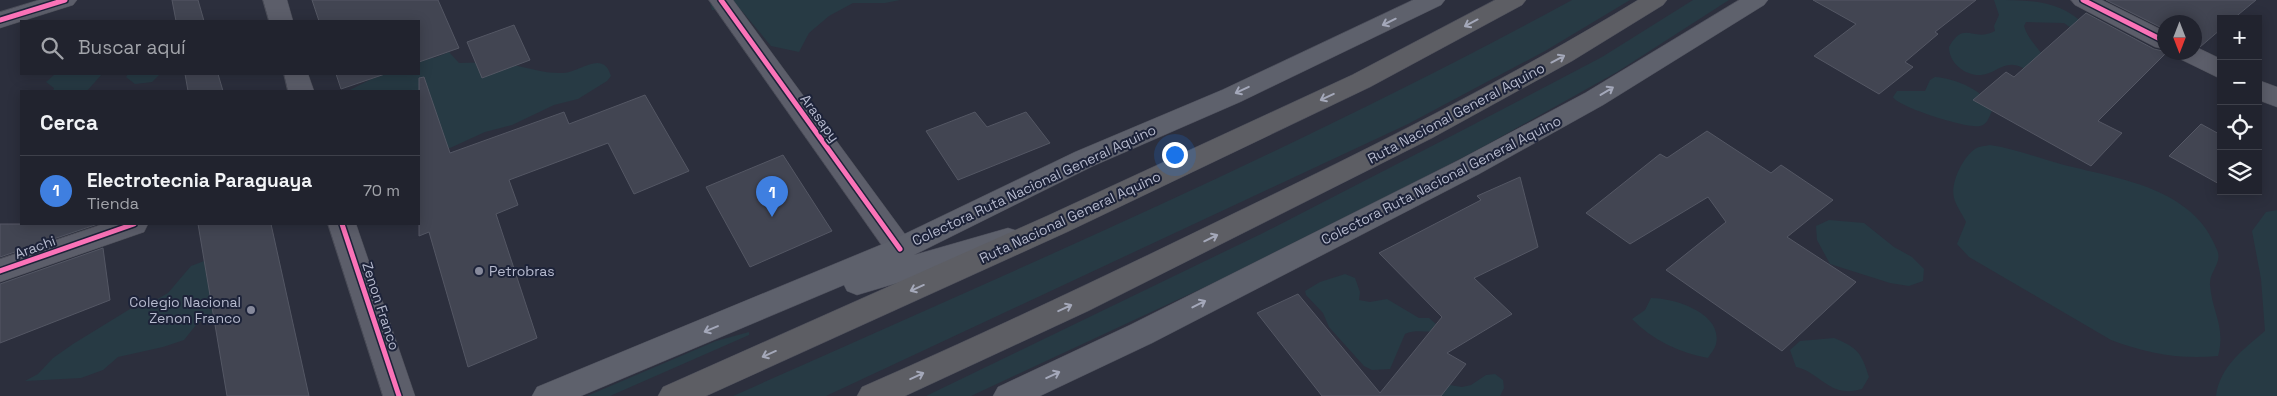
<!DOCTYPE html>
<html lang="es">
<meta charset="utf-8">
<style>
:root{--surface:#21232e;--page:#292b36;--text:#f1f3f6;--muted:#a2a4aa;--line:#3e404a;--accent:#86899b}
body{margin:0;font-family:"Space Grotesk",sans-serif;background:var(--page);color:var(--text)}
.controls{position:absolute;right:15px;top:15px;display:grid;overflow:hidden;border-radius:0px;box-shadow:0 2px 12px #0003}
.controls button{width:45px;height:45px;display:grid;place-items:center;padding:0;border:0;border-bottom:1px solid var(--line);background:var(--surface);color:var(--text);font:25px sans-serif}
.compass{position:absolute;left:2157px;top:15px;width:45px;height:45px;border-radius:50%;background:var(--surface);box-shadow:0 2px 12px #0003;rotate:180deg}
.you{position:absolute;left:1174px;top:154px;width:18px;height:18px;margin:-12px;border:4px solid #fff;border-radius:50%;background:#1a73e8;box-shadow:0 0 0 8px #1a73e833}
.badge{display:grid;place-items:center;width:32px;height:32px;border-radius:50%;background:var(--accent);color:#fff;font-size:16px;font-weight:700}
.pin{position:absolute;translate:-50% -41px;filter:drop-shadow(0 1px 2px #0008)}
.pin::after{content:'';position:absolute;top:26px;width:18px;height:15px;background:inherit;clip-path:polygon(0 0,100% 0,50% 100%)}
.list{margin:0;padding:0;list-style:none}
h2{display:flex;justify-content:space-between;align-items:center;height:65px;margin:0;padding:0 20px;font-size:21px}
h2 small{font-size:16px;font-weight:400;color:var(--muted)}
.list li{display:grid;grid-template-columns:32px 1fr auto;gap:15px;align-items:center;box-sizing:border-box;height:70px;padding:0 20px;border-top:1px solid var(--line)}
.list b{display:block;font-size:19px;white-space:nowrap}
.list p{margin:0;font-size:16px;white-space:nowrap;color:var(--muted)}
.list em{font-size:16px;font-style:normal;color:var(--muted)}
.icon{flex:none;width:28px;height:28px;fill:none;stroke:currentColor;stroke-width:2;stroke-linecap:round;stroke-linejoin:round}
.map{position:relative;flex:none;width:2277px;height:396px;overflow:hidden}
.search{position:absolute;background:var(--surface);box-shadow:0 2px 12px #0003;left:20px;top:20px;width:400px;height:55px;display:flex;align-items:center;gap:12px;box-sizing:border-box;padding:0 18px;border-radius:0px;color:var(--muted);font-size:19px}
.panel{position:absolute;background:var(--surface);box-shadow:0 2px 12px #0003;left:20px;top:90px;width:400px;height:135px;border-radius:0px}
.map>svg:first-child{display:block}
.green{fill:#273a44}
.building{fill:#424552;stroke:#545764}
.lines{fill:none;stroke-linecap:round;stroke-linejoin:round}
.minor-casing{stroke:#4a4c57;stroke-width:1}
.major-casing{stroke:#4a4c59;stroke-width:1}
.highway-casing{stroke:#494b58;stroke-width:1}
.minor{fill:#5c5e6a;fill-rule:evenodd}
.major{fill:#5e616c;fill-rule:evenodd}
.highway{fill:#5d5e64;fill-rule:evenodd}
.cycleway-casing{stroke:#1d2339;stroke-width:8}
.cycleway{stroke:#fb73b8;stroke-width:5}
.oneway{stroke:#a4a8ba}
.oneway2{stroke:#a4a8b9}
.poi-dot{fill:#86899b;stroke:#1d2339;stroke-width:2}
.labels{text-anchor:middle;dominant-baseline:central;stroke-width:4;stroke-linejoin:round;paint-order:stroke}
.street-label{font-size:14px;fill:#b6bace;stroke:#1d2339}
.poi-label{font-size:14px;fill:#b6bace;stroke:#1d2339;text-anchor:start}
</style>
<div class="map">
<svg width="2277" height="396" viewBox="0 0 2277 396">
<rect width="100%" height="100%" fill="#2c2f3d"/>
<path class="green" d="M709,0H900L885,3H853L829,16L809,33L799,52L771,46L742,11L712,10Z
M1572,0H1630L1545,51L1408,124L826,396H733C1015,270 1301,148 1572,0Z
M1693,0H1729L1617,72L1481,148L1278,253L971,396H926L1263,233L1461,131L1602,57Z
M1994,0C2031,0 2060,0 2086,26L2071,28L2064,23L2026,22L2024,26C2028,40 2040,49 2047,62L2025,69C2005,57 1997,74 1981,75C1965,76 1949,63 1949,47C1964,19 1973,43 1995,31L1994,26L1999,15Z
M419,50L434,58L449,52L459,63C477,62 495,62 513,65C530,68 545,74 563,73C581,72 603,49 611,76L607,81L578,99L554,105L512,125L485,132L450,148L427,147L419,143V91H348L381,74H419Z
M55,74H102L87,91H53L54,88L46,82Z
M128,74H160L152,82L135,84L126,77Z
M1935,77C1954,78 1988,91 1992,111C1989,117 1987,125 1980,126C1968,129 1898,107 1893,97L1897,91H1925L1930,80Z
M1990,145C2016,149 2039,158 2064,165C2120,179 2194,188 2217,250C2223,263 2209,271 2210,285C2212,312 2226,327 2218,356C2181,360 2145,353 2111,340L1969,257L1957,244L1966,222C1963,215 1956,206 1954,198C1950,183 1963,157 1975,149C1979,146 1986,146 1990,145Z
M2277,210V396H2216C2220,366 2244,349 2265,331L2261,279L2252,231L2266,212Z
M1829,220L1864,223L1894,247L1912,257L1924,269L1923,281L1909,286L1890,283L1830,264L1817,240L1816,226Z
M212,258L214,312L196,325L184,340L163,347L118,357L103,370L81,378L25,381L38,374L53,358L73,344L130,309L149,304L168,293L191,266Z
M1345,274L1355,278L1360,292L1359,300L1370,302L1387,299L1419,318H1429L1436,324L1439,331C1427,333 1416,329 1405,334L1390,369L1372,370L1364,366L1329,327L1323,313L1306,295L1305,291L1320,282Z
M1651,298C1674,298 1723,313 1716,344C1715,349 1710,354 1708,358C1680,353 1652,340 1632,319L1645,310Z
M749,332V335L610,396H587L716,341Z
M1834,338C1858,348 1861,352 1869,377L1862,389C1857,390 1851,392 1846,391C1828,391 1814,370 1796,367L1790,350L1800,341Z
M1495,374L1503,380L1504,388L1500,396H1400L1443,384L1462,387L1471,385L1486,375Z"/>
<path class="building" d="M172,0H198L204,21H176Z
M312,0H438L459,48L419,62V21H319Z
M1813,0H1976L1935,32L1938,34L1905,62L1913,67L1879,94L1814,56L1856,24Z
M2106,0H2256L2233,19H2221V29L2200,47L2194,44V22H2164V29Z
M2086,13L2154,49L2167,52L2098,121L2122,133L2091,166L1973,100L2006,72L2014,77Z
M514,25L530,60L482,78L467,42Z
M185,74H218L223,91H188Z
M336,74H385L341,89Z
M424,77L450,153L564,112L569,124L645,95L689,171L634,194L608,143L509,180L518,205L496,214L537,338L468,367L429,232L419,236V78Z
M975,112L987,127L1026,112L1050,143L958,180L926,131Z
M2201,124L2221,135V185L2169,156Z
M1707,131L1771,173L1781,165L1833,200L1787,237L1856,282L1782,351L1666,270L1726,222L1708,197L1630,244L1586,213L1660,154L1667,158Z
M783,155L832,231L750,267L706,187Z
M1520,177L1538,247L1474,278L1512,314L1447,353L1466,364L1441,396H1322L1257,313L1298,294L1380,393L1442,317L1379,253L1481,200L1477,196Z
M0,224H98L0,257Z
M198,224H271L309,396H227Z
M103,248L110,300L0,343V284Z"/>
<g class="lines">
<defs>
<path id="minor" d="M39,0H77L73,5L0,28V12Z
M263,0H287L293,21H269Z
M709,0H733L910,241L914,249L910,257L900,260L890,257Z
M2071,0H2102L2164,31V49L2155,47L2075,5Z
M2194,46L2221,59V79L2178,58L2175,52H2194Z
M284,74H308L314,91H288Z
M2258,80L2277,87V107L2258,100Z
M103,224H148L144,232L0,282V259Z
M328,224H356L415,396H383Z"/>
<path id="major" d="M1413,0H1445L1441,5L1240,102L1093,166L914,255L1008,228L1018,231L1022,239L1018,247L857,295L847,291L844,285L581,396H532L537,387L890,241L1075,152L1222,90Z
M1739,0H1768L1764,5L1603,105L1479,174L1152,343L1040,396H993L998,387L1130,325L1459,160L1585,93Z"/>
<path id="highway" d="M1495,0H1526L1522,5L1370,87L1067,232L706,396H658L663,387L1047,216L1352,75Z
M1638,0H1667L1663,5L1572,61L1432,138L1088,311L905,396H857L862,387C990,331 1116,271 1241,210C1376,145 1510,78 1638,0Z"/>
</defs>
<use href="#minor" class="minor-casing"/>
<use href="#major" class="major-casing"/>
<use href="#highway" class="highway-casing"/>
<use href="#minor" class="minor"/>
<use href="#major" class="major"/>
<use href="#highway" class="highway"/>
<defs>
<path id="cycleway" d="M721,0L900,249
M2083,0L2164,41
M0,20L65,0
M342,224L399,396
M0,271L134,224"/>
</defs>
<use href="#cycleway" class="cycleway-casing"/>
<use href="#cycleway" class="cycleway"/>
</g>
<defs><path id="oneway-shaft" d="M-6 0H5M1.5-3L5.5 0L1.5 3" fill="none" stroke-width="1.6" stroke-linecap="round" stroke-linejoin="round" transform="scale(1.25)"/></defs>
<g class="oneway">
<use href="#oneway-shaft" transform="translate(1389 22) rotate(154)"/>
<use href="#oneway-shaft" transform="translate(1242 90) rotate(155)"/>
<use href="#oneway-shaft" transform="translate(1607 91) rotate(-31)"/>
<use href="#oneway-shaft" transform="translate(1199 304) rotate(-27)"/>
<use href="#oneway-shaft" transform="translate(711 329) rotate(157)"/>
<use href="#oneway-shaft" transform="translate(1053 375) rotate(-25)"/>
</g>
<g class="oneway2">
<use href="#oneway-shaft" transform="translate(1471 23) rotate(152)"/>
<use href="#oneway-shaft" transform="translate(1558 59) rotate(-28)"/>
<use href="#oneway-shaft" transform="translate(1327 97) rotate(155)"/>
<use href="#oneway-shaft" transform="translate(1211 238) rotate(-26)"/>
<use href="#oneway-shaft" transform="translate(917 288) rotate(156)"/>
<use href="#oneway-shaft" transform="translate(1065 308) rotate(-25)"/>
<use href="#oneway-shaft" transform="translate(769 354) rotate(156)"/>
<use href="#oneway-shaft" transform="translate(917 376) rotate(-25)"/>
</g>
<g class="poi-dot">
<circle cx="479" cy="271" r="5"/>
<circle cx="251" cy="310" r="5"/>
</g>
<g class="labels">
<g class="street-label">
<text transform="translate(1456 113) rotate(-28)">Ruta Nacional General Aquino</text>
<text transform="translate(820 118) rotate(54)">Arasapy</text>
<text transform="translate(1441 180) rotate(-27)">Colectora Ruta Nacional General Aquino</text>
<text transform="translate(1034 185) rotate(-25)">Colectora Ruta Nacional General Aquino</text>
<text transform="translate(1070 217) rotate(-25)">Ruta Nacional General Aquino</text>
<text transform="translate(35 247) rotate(-20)">Arachi</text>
<text transform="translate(381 306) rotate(72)">Zenon Franco</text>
</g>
<g class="poi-label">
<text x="489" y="271">Petrobras</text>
<text x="241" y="302" text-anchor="end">Colegio Nacional<tspan x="241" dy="16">Zenon Franco</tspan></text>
</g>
</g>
</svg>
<div class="controls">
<button>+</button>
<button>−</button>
<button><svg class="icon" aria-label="locate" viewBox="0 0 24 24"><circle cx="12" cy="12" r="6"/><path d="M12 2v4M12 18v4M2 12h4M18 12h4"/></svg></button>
<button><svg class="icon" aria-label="layers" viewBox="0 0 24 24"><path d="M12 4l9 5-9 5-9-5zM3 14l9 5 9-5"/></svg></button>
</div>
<svg class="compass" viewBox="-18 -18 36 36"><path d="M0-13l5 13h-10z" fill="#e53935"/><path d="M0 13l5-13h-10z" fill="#a2a4aa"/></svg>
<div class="you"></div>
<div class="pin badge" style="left:772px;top:217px;background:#3f7fe0">1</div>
<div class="search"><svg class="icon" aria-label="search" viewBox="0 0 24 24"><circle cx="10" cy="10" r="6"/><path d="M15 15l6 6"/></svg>Buscar aquí</div>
<section class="panel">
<h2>Cerca<small></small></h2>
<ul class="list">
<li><span class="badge" style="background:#3f7fe0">1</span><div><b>Electrotecnia Paraguaya</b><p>Tienda</p></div><em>70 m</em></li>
</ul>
</section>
</div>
